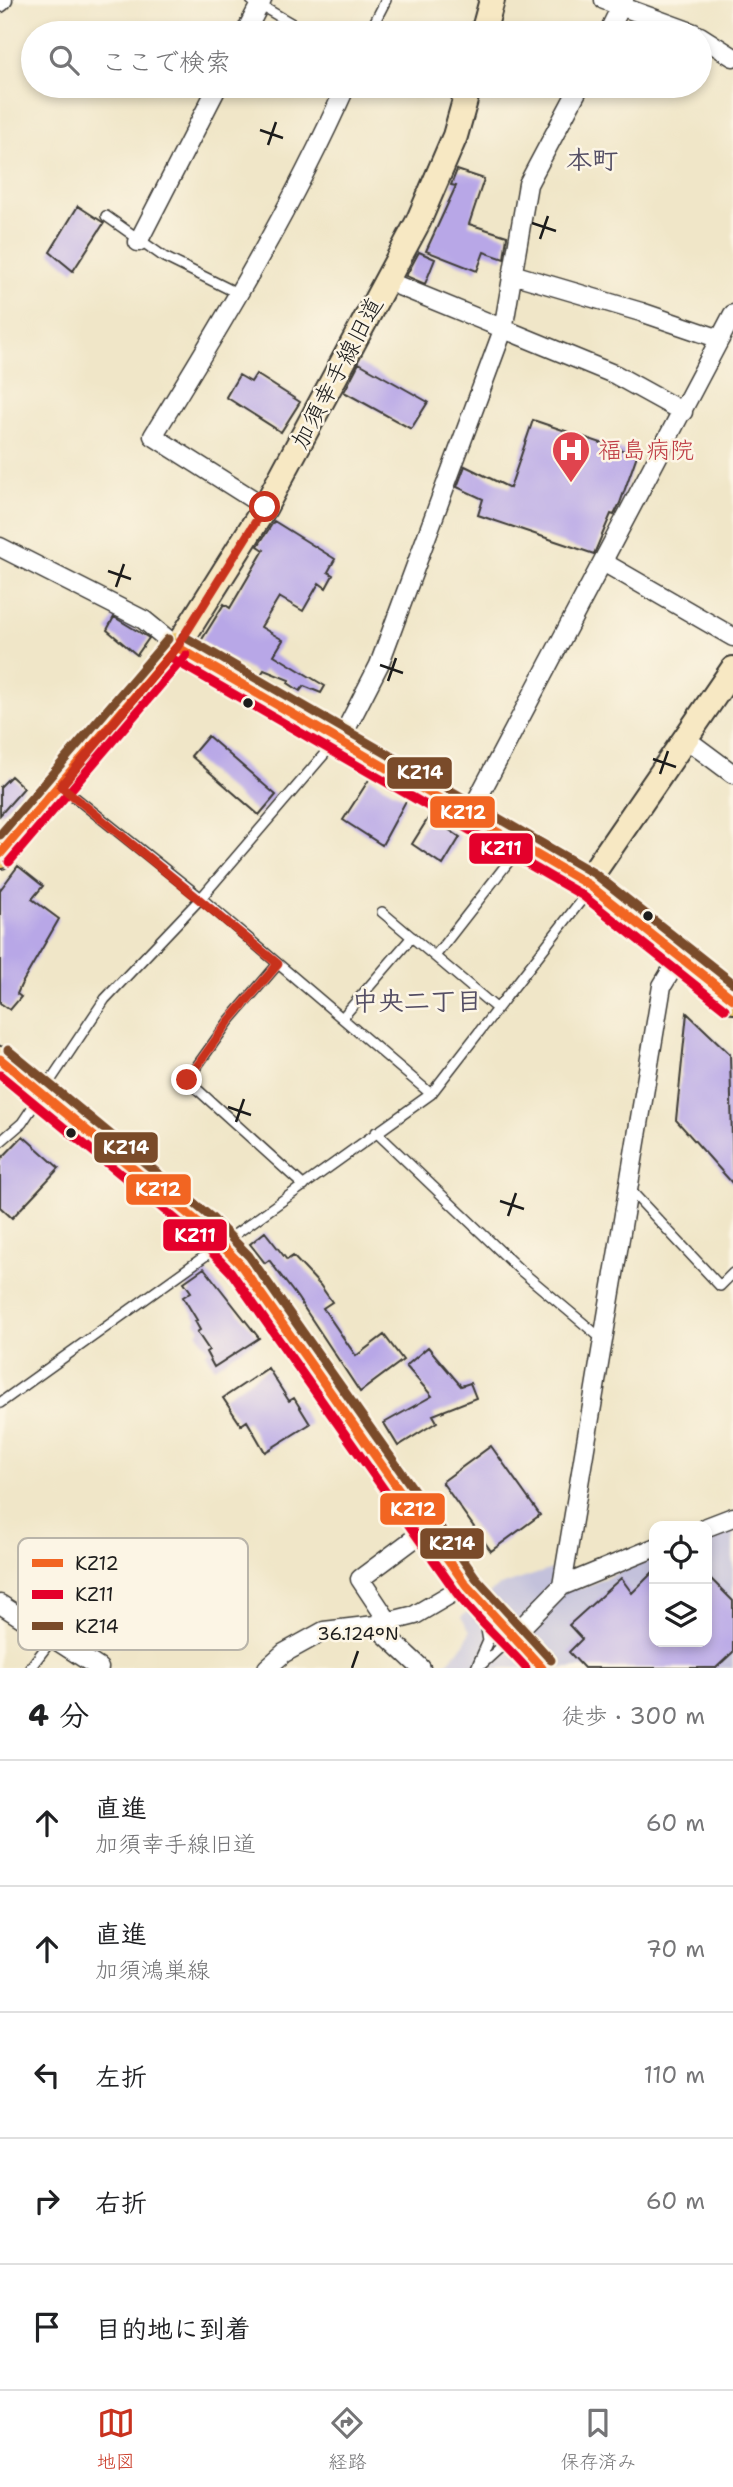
<!DOCTYPE html>
<html lang="ja">
<meta charset="utf-8">
<style>
:root{--surface:#fff;--page:#f2f2f2;--text:#202124;--muted:#757577;--line:#e0e0e0;--accent:#c8321e}
body{margin:0;font-family:"Shantell Sans","Klee One",sans-serif;background:var(--page);color:var(--text)}
.controls{position:absolute;right:21px;bottom:21px;display:grid;overflow:hidden;border-radius:14px;box-shadow:0 4px 10px #0003}
.controls button{width:63px;height:63px;display:grid;place-items:center;padding:0;border:0;border-bottom:2px solid var(--line);background:var(--surface);color:var(--text);font:35px sans-serif}
.stop{position:absolute;width:21px;height:21px;margin:-16px;border:5px solid #c8321e;border-radius:50%;background:#fff}
.stop.end{background:#c8321e;border-color:#fff;box-shadow:0 2px 7px #0008}
.list{margin:0;padding:0;list-style:none}
h2{display:flex;justify-content:space-between;align-items:center;height:91px;margin:0;padding:0 28px;font-size:30px}
h2 small{font-size:23px;font-weight:400;color:var(--muted)}
.list li{display:grid;grid-template-columns:46px 1fr auto;gap:21px;align-items:center;box-sizing:border-box;height:126px;padding:0 28px;border-top:2px solid var(--line)}
.list b{display:block;font-size:26px;white-space:nowrap}
.list p{margin:0;font-size:23px;white-space:nowrap;color:var(--muted)}
.list em{font-size:23px;font-style:normal;color:var(--muted)}
.icon{flex:none;width:38px;height:38px;fill:none;stroke:currentColor;stroke-width:2;stroke-linecap:round;stroke-linejoin:round}
.map{position:relative;flex:none;width:733px;height:1668px;overflow:hidden}
.search{position:absolute;background:var(--surface);box-shadow:0 4px 10px #0003;left:21px;right:21px;top:21px;height:77px;display:flex;align-items:center;gap:18px;box-sizing:border-box;padding:0 24px;border-radius:38px;color:var(--muted);font-size:26px}
.sheet{height:721px;background:var(--surface)}
nav{display:flex;justify-content:space-around;align-items:center;box-sizing:border-box;height:98px;border-top:2px solid var(--line);background:var(--surface);font-size:19px;color:var(--muted)}
nav a{display:grid;justify-items:center;gap:4px}
nav .on{color:var(--accent)}
.map>svg:first-child{display:block}
.industrial{fill:#c3c1db}
.building{fill:#b8a7e7}
.lines{fill:none;stroke-linecap:round;stroke-linejoin:round}
.lane-casing{stroke:#3c3a36;stroke-width:12}
.street-casing{stroke:#3c3a36;stroke-width:21}
.secondary-casing{stroke:#3c3a36;stroke-width:28}
.primary-casing{stroke:#3c3a36;stroke-width:32}
.lane{stroke:#fff;stroke-width:9}
.street{stroke:#fff;stroke-width:18}
.secondary{stroke:#f7e8c3;stroke-width:24}
.primary{stroke:#eac669;stroke-width:28}
.bus-1-casing{stroke:#fcf5e5;stroke-width:14}
.bus-2-casing{stroke:#fcf5e5;stroke-width:14}
.bus-3-casing{stroke:#fcf5e5;stroke-width:14}
.bus-1{stroke:#f26522;stroke-width:9}
.bus-2{stroke:#e4002b;stroke-width:9}
.bus-3{stroke:#7a4b2a;stroke-width:9}
.route{stroke:#c8321e;stroke-width:9}
.ticks{fill:none;stroke:#1c1c1c;stroke-width:2.5}
.bus-dot{fill:#1c1c1c;stroke:#fcf5e5;stroke-width:2.5}
.labels{text-anchor:middle;dominant-baseline:central;stroke-width:5;stroke-linejoin:round;paint-order:stroke}
.street-label{font-size:24px;fill:#1c1c1c;stroke:#fcf5e5}
.health-label{font-size:24px;fill:#be3a42;stroke:#fcf5e5;text-anchor:start}
.neighbourhood-label{font-size:26px;font-weight:bold;fill:#534d63;stroke:#fcf5e5}
.key{fill:#fcf5e5;stroke:#b9b4a9;stroke-width:2}
.key-label{font-size:19px;fill:#1c1c1c}
.ticks-label{font-size:18px;text-anchor:middle;fill:#1c1c1c;stroke:#fcf5e5;stroke-width:5;stroke-linejoin:round;paint-order:stroke}
.line-badge{stroke:#fcf5e5;stroke-width:2.5}
.badge-label{font-size:19px;text-anchor:middle;font-weight:bold;fill:#fff}
</style>
<div class="map">
<svg width="733" height="1668" viewBox="0 0 733 1668">
<rect width="100%" height="100%" fill="#fcf5e5"/>
<filter id="ink" filterUnits="userSpaceOnUse"><feTurbulence type="fractalNoise" baseFrequency=".0143" numOctaves="2"/><feDisplacementMap in="SourceGraphic" scale="14" xChannelSelector="R" yChannelSelector="G"/><feConvolveMatrix kernelMatrix="1 2 1 2 8 2 1 2 1" color-interpolation-filters="sRGB"/></filter>
<filter id="wash" filterUnits="userSpaceOnUse"><feTurbulence type="fractalNoise" baseFrequency=".00686" numOctaves="4" result="noise"/><feDisplacementMap in="SourceGraphic" scale="28" xChannelSelector="R" yChannelSelector="G"/><feGaussianBlur stdDeviation="1.57" result="paint"/><feColorMatrix in="noise" values="0 0 0 0 0 0 0 0 0 0 0 0 0 0 0 0 0 1.4 0 .05"/><feComposite in="paint" operator="in"/></filter>
<g filter="url(#wash)">
<rect width="100%" height="100%" fill="#f0e6c8"/>
<path class="industrial" d="M733,1525V1668H442L464,1644L470,1631L461,1617L497,1587L561,1566L580,1589L654,1558V1642H707V1535Z"/>
<g id="blocks">
<path class="building" d="M457,170L484,179L469,224L507,236L504,259L484,252L477,271L426,251L456,186L451,185Z
M78,206L104,223L73,271L50,252Z
M419,252L435,259L425,284L406,276Z
M359,363L428,402L411,429L344,392Z
M256,374L300,402L281,432L226,397L239,375L251,382Z
M533,420L637,455L620,503L614,515L611,514L594,554L478,515L483,499L457,487L465,466L510,488Z
M274,521L335,559L328,572L333,575L326,588L319,583L303,611L279,597L261,627L283,640L274,655L325,686L321,693L304,686L300,691L288,683L289,680L264,670L260,676L201,641L224,604L230,608L264,550L258,546Z
M114,617L149,638L137,655L107,630Z
M208,736L276,795L259,815L191,756Z
M11,776L24,788L0,815V787Z
M370,778L407,799L382,845L343,820Z
M429,817L460,837L443,865L412,844Z
M18,866L43,886L32,899L59,919L21,985L17,994L21,997L10,1010L0,1003V890Z
M687,1013L730,1054L733,1184L676,1120Z
M23,1136L59,1168L12,1218L0,1207V1160Z
M265,1232L287,1260L293,1256L320,1285L332,1302L323,1308L356,1356L384,1335L403,1360L360,1392L297,1297L269,1260L265,1263L250,1244Z
M204,1268L259,1338L214,1367L206,1352L209,1350L197,1332L200,1330L195,1321L197,1320L183,1297L191,1292L184,1282Z
M428,1347L461,1386L470,1383L476,1398L433,1415L437,1422L398,1446L384,1423L432,1396L406,1366Z
M268,1368L289,1401L294,1398L310,1424L265,1452L247,1421L241,1425L223,1398Z
M491,1446L540,1515L491,1551L442,1482Z
M654,1571V1642H707V1575L733,1601V1652L716,1668H584L569,1652L582,1639L569,1625L621,1578L632,1593Z"/>
</g>
</g>
<g filter="url(#ink)">
<use href="#blocks" fill-opacity="0" stroke="#3c3a36" stroke-width="2"/>
<g class="lines">
<defs>
<path id="lane" d="M251,0L308,33
M369,33L386,0
M106,216L164,257L239,294
M62,787L201,898L431,1094
M382,912L496,1008
M435,956L520,847
M278,964L229,1021L187,1080L304,1186
M342,1018L412,937
M376,1132L520,1270L602,1339
M0,1142L22,1123L105,999L201,898L333,744
M627,1192L633,1193L720,1286L733,1273
M0,1403L431,1094L583,898L587,888
M484,1607L498,1617L542,1668
M479,1667L514,1635
M30,1668L53,1638
M476,1668L488,1641L482,1606"/>
<path id="street" d="M604,0L694,33
M0,3L3,0
M245,33L262,0
M608,33L624,0
M700,36L733,57
M138,242L218,86
M512,274L641,312L720,339
M387,281L616,375L683,412
M265,507L153,436C223,322 292,208 346,86
M0,547L144,620L177,647
M603,562L733,637
M341,739L379,665L503,330L528,184L580,86
M686,739L733,774
M469,815L733,314
M707,1527L733,1517
M562,1586L662,986L680,956
M0,1604L99,1668
M388,1621L360,1579L427,1529
M375,1625L421,1668
M514,1635L562,1586L654,1548
M267,1668L284,1653L324,1631L375,1625L415,1615L466,1585"/>
<path id="secondary" d="M483,33L492,0
M177,647L265,507L418,222L455,136L469,86
M589,885L593,873L733,669
M0,1059L204,1227L240,1264L482,1606"/>
<path id="primary" d="M0,854L177,647L589,885L733,999"/>
</defs>
<use href="#lane" class="lane-casing"/>
<use href="#street" class="street-casing"/>
<use href="#secondary" class="secondary-casing"/>
<use href="#primary" class="primary-casing"/>
<use href="#lane" class="lane"/>
<use href="#street" class="street"/>
<use href="#secondary" class="secondary"/>
<use href="#primary" class="primary"/>
<defs>
<path id="bus-1" d="M177,647L589,885L733,999
M0,854L177,647
M0,1059L204,1227L240,1264L466,1585L542,1668"/>
<path id="bus-2" d="M171,658L582,895L725,1009
M9,862L186,655
M0,1075L196,1236L231,1272L456,1592C477,1620 503,1642 526,1668"/>
<path id="bus-3" d="M183,636L595,874L733,983
M0,835L168,639
M8,1050L212,1218L249,1256L476,1578L551,1660"/>
</defs>
<use href="#bus-1" class="bus-1-casing"/>
<use href="#bus-2" class="bus-2-casing"/>
<use href="#bus-3" class="bus-3-casing"/>
<use href="#bus-1" class="bus-1"/>
<use href="#bus-2" class="bus-2"/>
<use href="#bus-3" class="bus-3"/>
</g>
</g>
<g class="lines" filter="url(#ink)">
<path class="route" d="M187,1080L229,1021L278,964L61,786L177,647L265,507"/>
</g>
<path class="ticks" d="M260,130L283,138M268,145L276,122M532,223L556,231M540,239L548,216M108,571L131,579M116,587L124,564M380,665L403,673M388,681L396,658M653,759L676,767M660,774L668,751M228,1107L251,1115M236,1122L244,1099M500,1201L524,1209M508,1216L516,1193M352,1668L358,1651"/>
<defs>
<symbol id="hospital-pin" viewBox="-11 -11 22 30"><path d="M0 17L-7.5 6A9.5 9.5 0 1 1 7.5 6Z" fill="#e0444e" stroke="#fcf5e5"/><path d="M-5-5h3v3.5h4V-5h3V5h-3V1.5h-4V5h-3Z" fill="#fff"/></symbol>
</defs>
<g fill-rule="evenodd">
<use href="#hospital-pin" x="549" y="428" width="44" height="60"/>
</g>
<g class="bus-dot">
<circle cx="248" cy="703" r="6"/>
<circle cx="648" cy="916" r="6"/>
<circle cx="71" cy="1133" r="6"/>
</g>
<g class="labels">
<g class="street-label">
<text transform="translate(337 373) rotate(-62)">加須幸手線旧道</text>
</g>
<g class="health-label">
<text x="598" y="450">福島病院</text>
</g>
<g class="neighbourhood-label">
<text x="592" y="159">本町</text>
<text x="417" y="1000">中央二丁目</text>
</g>
</g>
<rect x="18" y="1538" width="230" height="112" rx="10" class="key"/>
<rect x="32" y="1559" width="31" height="8" fill="#f26522"/>
<rect x="32" y="1590" width="31" height="9" fill="#e4002b"/>
<rect x="32" y="1622" width="31" height="8" fill="#7a4b2a"/>
<g class="key-label">
<text x="75" y="1570">KZ12</text>
<text x="75" y="1601">KZ11</text>
<text x="75" y="1633">KZ14</text>
</g>
<g class="ticks-label">
<text x="358" y="1640">36.124°N</text>
</g>
<g class="line-badge">
<rect x="386" y="756" width="67" height="34" rx="7" fill="#7a4b2a"/>
<rect x="429" y="795" width="67" height="34" rx="7" fill="#f26522"/>
<rect x="468" y="832" width="66" height="33" rx="7" fill="#e4002b"/>
<rect x="93" y="1131" width="66" height="33" rx="7" fill="#7a4b2a"/>
<rect x="125" y="1173" width="67" height="33" rx="7" fill="#f26522"/>
<rect x="162" y="1218" width="66" height="34" rx="7" fill="#e4002b"/>
<rect x="379" y="1492" width="67" height="34" rx="7" fill="#f26522"/>
<rect x="419" y="1527" width="66" height="33" rx="7" fill="#7a4b2a"/>
</g>
<g class="badge-label">
<text x="420" y="779">KZ14</text>
<text x="463" y="819">KZ12</text>
<text x="501" y="855">KZ11</text>
<text x="126" y="1154">KZ14</text>
<text x="158" y="1196">KZ12</text>
<text x="195" y="1242">KZ11</text>
<text x="413" y="1516">KZ12</text>
<text x="452" y="1550">KZ14</text>
</g>
</svg>
<div class="controls">
<button><svg class="icon" aria-label="locate" viewBox="0 0 24 24"><circle cx="12" cy="12" r="6"/><path d="M12 2v4M12 18v4M2 12h4M18 12h4"/></svg></button>
<button><svg class="icon" aria-label="layers" viewBox="0 0 24 24"><path d="M12 4l9 5-9 5-9-5zM3 14l9 5 9-5"/></svg></button>
</div>
<div class="stop" style="left:265px;top:507px"></div>
<div class="stop end" style="left:187px;top:1080px"></div>
<div class="search"><svg class="icon" aria-label="search" viewBox="0 0 24 24"><circle cx="10" cy="10" r="6"/><path d="M15 15l6 6"/></svg>ここで検索</div>
</div>
<section class="sheet">
<h2>4 分<small>徒歩 · 300 m</small></h2>
<ul class="list">
<li><svg class="icon" aria-label="ahead" viewBox="0 0 24 24"><path d="M12 20V5M6 11l6-6 6 6"/></svg><div><b>直進</b><p>加須幸手線旧道</p></div><em>60 m</em></li>
<li><svg class="icon" aria-label="ahead" viewBox="0 0 24 24"><path d="M12 20V5M6 11l6-6 6 6"/></svg><div><b>直進</b><p>加須鴻巣線</p></div><em>70 m</em></li>
<li><svg class="icon" aria-label="left" viewBox="0 0 24 24"><path d="M17 20v-9H6M10 6l-5 5 5 5"/></svg><div><b>左折</b></div><em>110 m</em></li>
<li><svg class="icon" aria-label="right" viewBox="0 0 24 24"><path d="M7 20v-9h11M14 6l5 5-5 5"/></svg><div><b>右折</b></div><em>60 m</em></li>
<li><svg class="icon" aria-label="arrive" viewBox="0 0 24 24"><path d="M6 21V4h12l-3 4 3 4H6"/></svg><div><b>目的地に到着</b></div></li>
</ul>
</section>
<nav>
<a class="on"><svg class="icon" aria-label="map" viewBox="0 0 24 24"><path d="M3 6l6-2 6 2 6-2v14l-6 2-6-2-6 2zM9 4v14M15 6v14"/></svg>地図</a>
<a><svg class="icon" aria-label="directions" viewBox="0 0 24 24"><path d="M12 3l9 9-9 9-9-9zM9 14v-3h6M13 9l2 2-2 2"/></svg>経路</a>
<a><svg class="icon" aria-label="saved" viewBox="0 0 24 24"><path d="M7 4h10v16l-5-4-5 4z"/></svg>保存済み</a>
</nav>
